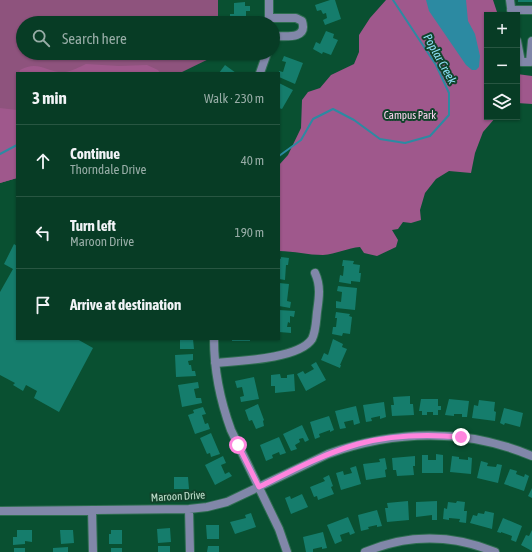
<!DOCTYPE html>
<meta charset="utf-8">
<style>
:root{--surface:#073c25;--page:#154732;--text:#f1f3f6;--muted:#98ada7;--line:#285642}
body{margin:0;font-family:"Asap Condensed",sans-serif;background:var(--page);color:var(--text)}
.controls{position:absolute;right:12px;top:12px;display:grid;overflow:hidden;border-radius:0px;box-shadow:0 1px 3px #0004}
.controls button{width:36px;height:36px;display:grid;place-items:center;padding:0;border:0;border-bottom:1px solid var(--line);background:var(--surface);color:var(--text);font:20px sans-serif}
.stop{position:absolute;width:12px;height:12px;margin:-9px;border:3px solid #ff85de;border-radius:50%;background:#fff}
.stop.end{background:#ff85de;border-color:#fff;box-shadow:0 1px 4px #0008}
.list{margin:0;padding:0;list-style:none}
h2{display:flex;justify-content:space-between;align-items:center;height:52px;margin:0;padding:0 16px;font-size:17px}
h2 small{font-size:13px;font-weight:400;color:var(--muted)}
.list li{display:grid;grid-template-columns:26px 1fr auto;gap:12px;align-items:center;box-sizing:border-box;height:72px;padding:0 16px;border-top:1px solid var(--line)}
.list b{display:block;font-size:15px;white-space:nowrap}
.list p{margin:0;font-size:13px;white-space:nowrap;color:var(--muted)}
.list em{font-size:13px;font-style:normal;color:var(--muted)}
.icon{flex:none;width:22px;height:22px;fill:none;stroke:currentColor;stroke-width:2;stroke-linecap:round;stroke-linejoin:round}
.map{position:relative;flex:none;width:532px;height:552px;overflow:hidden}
.search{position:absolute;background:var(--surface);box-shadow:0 1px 3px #0004;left:16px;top:16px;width:264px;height:44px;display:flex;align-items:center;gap:10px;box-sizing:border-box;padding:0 14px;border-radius:22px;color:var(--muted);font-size:15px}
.panel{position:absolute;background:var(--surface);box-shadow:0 1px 3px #0004;left:16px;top:72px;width:264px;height:268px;border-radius:0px}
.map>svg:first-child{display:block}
.green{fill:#8e537d}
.forest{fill:#9f588c}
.water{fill:#2c8aa2}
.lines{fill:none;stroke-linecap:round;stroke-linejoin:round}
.stream{stroke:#2c8aa2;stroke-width:2}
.building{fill:#157d6c}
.minor-casing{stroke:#2e6d50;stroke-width:10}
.minor{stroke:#8187a9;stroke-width:8}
.route{stroke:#ff85de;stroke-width:5}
.labels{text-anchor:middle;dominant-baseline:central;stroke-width:4;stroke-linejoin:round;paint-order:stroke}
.park-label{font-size:11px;fill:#fed5f1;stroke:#11432b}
.street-label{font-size:11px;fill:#c2e1ce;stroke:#11432b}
.water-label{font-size:12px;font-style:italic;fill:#8fe2fa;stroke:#11432b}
</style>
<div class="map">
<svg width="532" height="552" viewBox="0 0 532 552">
<rect width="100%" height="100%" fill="#095031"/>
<path class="green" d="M0,0H218V23H23V53H219V54L180,73H160L159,72V73H17V178L0,183Z"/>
<path class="forest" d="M386,0H493L498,15H487V117H496L483,132L475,153L471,173L449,171L436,179L425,193L420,210L421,220L411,223L403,222L398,229L392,230L398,240L396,247L377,256L364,253L360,247C348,248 336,254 323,255C308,255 294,251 279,251V165L288,155L301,128L302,100L308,92L320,88L331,75L354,64L359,52V35L370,18Z
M86,64L119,66L147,65L158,70L160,73H19L20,70C39,59 49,74 65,72C73,71 79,67 86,64Z
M517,74L532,76V104L517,103Z
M0,108L17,110V178L0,183Z"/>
<path class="water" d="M426,0H466L468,21L475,34L480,56L479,67L476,70H472L466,65L429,11Z"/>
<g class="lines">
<path class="stream" d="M0,154L17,145
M279,156L301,140L313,119L333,109L354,120L380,139L405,143L430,136L449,115V93L436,65L393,0"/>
</g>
<path class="building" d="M330,0H335L341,19L325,25L323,20L327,18L326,13L323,14L321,10L317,11L315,5Z
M518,0H532V2H518Z
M245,2V6H250V11H246V16H251V21H246V23H240V21L230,22V14H234V3Z
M326,31L334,34L333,38L338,40L331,55L323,52L322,54L313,49L316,42L320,44Z
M284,56L303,63L295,84L279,77V71L283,72L286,62L282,61Z
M225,65L236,73H219Z
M279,83L293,90L282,109L279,108Z
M14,244L17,246V339H77L93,348L59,412L34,398L37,391L26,385L23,391L13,385L15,383L0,375V292L13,269L4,264Z
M281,257L289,258L288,265H286L285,280L279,279V258L281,259Z
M343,260L354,261L353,264L360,265L359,273H361L360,282L351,281V284L339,282L340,275L343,276L344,266H342Z
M279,283L289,284L287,301L291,302L290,308L279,306Z
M338,286L357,288L355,310L336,308V301L341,302L342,292L337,291Z
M279,310L295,311L294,317L290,316V323L288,322L287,327H291V333L279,332Z
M336,312L350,314L349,316L352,317L350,334L343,333L342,336L332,334L333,327H336L337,318H335Z
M180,339H193L194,349H180Z
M232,339H250V341H232Z
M333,339L343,344L342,347L347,349L340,365H341L340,368L321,360L324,353L328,355Z
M193,354V360L188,361L189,365H191L192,371H195L196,376L176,377L175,355Z
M316,362L326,380L306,391L297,374L303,371L305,374L314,369L311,365Z
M280,374L281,378H287V375L294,374L295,391L275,393V386H271V375Z
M254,377L259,399L241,402L240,397L244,396L242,387L237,388L235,381Z
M198,382L199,388L194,389L196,398H201L202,403L182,407L178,385Z
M410,396V404H413L414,415L392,416L391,405H394L393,397Z
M421,399H438V406H441V410H438V415H433V412H427V415H422V411H419Z
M449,399L469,401L467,417H462V414H454V416L445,415Z
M479,400L495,402L494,411L496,412L495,421L472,418L474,405L478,406Z
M384,402L386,417L380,419V416L371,418L372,421L366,422L363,405Z
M258,404L264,420L263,421L264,426L256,429L252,420L249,421L245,410Z
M356,406L360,423L354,425L353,420L344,422L346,428L340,429L335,411Z
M203,407L206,414L202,415L205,424L208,423L210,429L195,434L188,415L194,413L193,410Z
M504,408L523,413L520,427L505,423L504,425L500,423Z
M329,416L334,430L330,432V430L319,434L320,437L315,439L310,422Z
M302,425L309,440L305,442L303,438L299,439L300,442L295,445L297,449L291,451L283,434Z
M211,433L220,454L211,457L210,453L207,454L200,438Z
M279,437L286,453L280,455L279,452L272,455L273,458L266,461L260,445Z
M436,454L443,455V473H422V455H428V460H436Z
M223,456L226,463L221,465L225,474L229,472L232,476L215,485L205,465Z
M415,456V466H413L414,475L397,476L396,470H393L392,458Z
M452,456L459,457V459L468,460V457L472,458L471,474L450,472Z
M385,458L387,469L385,470L386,477L366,480L363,464L380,462L379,459Z
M481,461L488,463L487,466L496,467L497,464L502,465L498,483L477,478Z
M356,466L361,484L341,490L336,473L343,471L344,475L352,473L350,468Z
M510,469L517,471L516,474L524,477L525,474L529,476L524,491L504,484Z
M329,475L333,486L331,487L334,494L318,500L317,496L314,497L310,487L325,481L323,478Z
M174,477H188L189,489H174Z
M532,488V498L528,496Z
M302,494L308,507L291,514L285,498L290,496L291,499Z
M408,501L409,520L387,522L385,508H388L387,503Z
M437,501V520H432V515L416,517V502Z
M457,501L465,502L464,511H467L466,523L459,522L460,519L449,518V520L443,519L444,508L447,509L448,502L456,503Z
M377,510L382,526L377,527V525L368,527L369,529L361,531L358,515Z
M485,511L494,513L492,529L470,523L473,515L477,516L478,513L484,514Z
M251,513L256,527L235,534L230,522L246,518L245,515Z
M348,517L355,533L350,535L349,532L340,535L342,541L335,544L327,525Z
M503,518L522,526L516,542L511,540L512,536L501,532V533L497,532Z
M206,525H219V539H207Z
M170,528L171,542L158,543L157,529Z
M17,530H32V542L25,541V544L13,545V537H17Z
M60,530H73L74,543L61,544Z
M111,530H122V544H109V534H111Z
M532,530V551L521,545L526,535L529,536Z
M323,532L327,548L322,549V547L313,549V552H306L303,537Z
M158,546H170V552H158Z
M208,546H219V552H207Z
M68,547V552H53V548Z
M14,548H25V552H14Z
M111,548H122V552H111Z"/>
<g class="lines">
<defs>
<path id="minor" d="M269,0V22
M510,0L512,15
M511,10H532
M269,18H296L302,21C308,40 285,36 273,36
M517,41L521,62H530L532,41
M260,73L267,53
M214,339C214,371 220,400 231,430L279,529L287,552
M215,363C238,361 299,359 312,339C316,331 316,321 317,312C319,298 321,286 315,273
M189,509L190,552
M92,510L93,552
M0,511L189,509L207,507L227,502L328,454C394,430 466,428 532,456
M365,552C408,534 451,534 495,552"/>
</defs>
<use href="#minor" class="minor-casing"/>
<use href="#minor" class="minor"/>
</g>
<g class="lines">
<path class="route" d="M238,445L259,487C291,471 323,454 358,444C391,435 427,434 461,437"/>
</g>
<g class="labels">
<g class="park-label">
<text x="410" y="115">Campus Park</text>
</g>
<g class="street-label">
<text transform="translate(178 496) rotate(-3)">Maroon Drive</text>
</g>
<g class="water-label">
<text transform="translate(440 59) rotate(61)">Poplar Creek</text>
</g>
</g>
</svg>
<div class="controls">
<button>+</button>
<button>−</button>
<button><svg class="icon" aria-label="layers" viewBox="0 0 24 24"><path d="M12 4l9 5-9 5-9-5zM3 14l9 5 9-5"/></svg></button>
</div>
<div class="stop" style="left:238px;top:445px"></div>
<div class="stop end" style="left:461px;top:437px"></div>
<div class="search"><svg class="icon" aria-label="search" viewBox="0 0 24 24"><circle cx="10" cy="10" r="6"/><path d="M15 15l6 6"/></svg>Search here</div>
<section class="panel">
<h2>3 min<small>Walk · 230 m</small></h2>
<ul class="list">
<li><svg class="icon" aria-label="ahead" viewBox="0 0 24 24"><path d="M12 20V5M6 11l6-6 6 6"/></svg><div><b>Continue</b><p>Thorndale Drive</p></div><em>40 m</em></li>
<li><svg class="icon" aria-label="left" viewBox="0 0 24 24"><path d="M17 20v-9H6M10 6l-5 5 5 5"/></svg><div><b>Turn left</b><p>Maroon Drive</p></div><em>190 m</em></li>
<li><svg class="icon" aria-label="arrive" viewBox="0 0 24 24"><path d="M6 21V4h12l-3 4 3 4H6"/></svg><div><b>Arrive at destination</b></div></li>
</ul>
</section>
</div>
